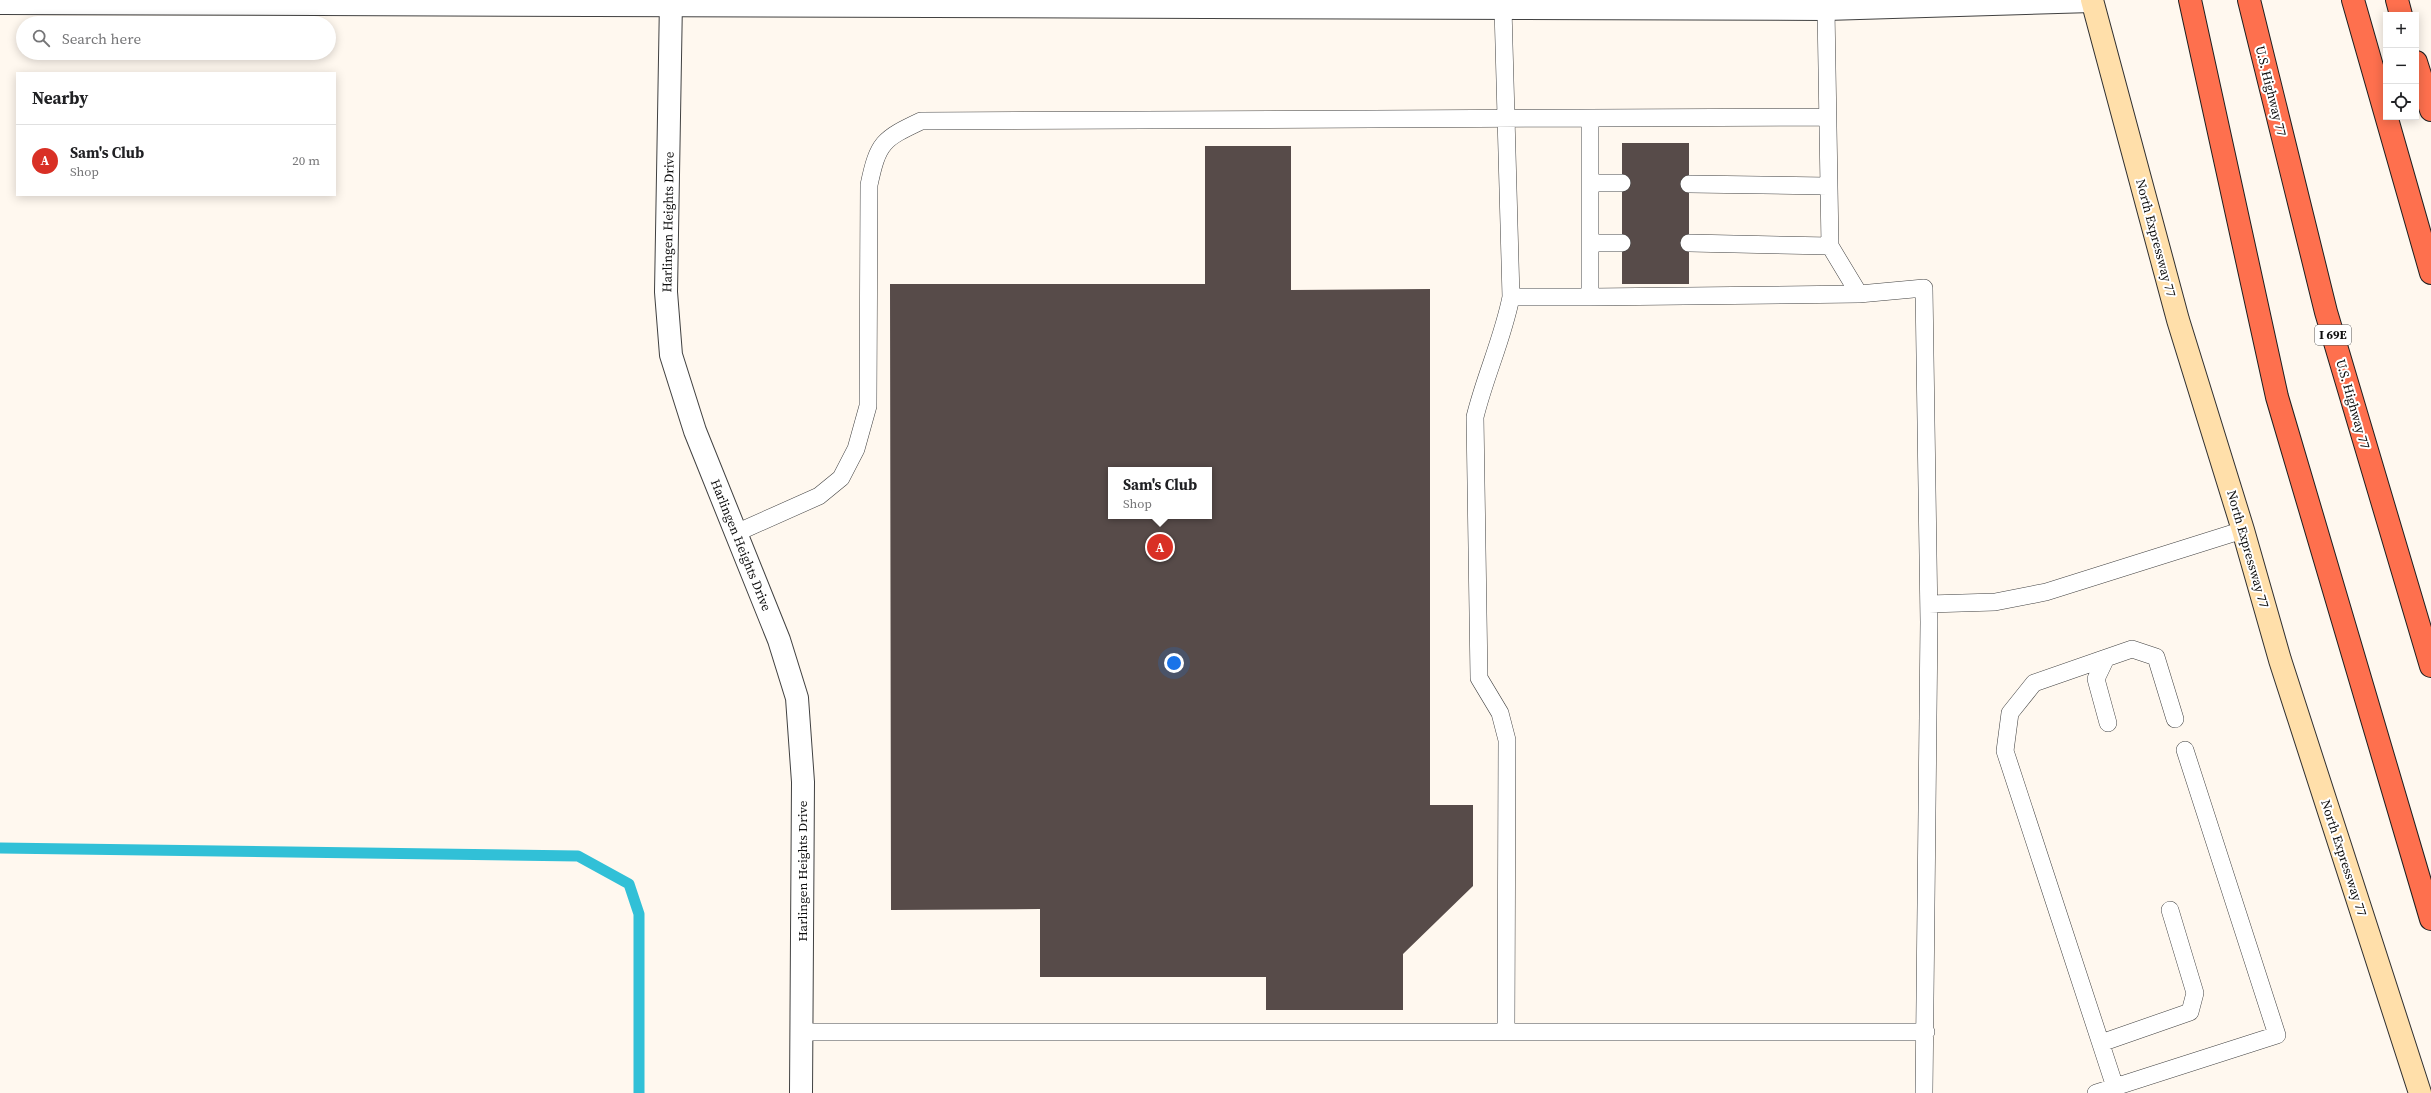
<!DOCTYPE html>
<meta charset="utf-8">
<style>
:root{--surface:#fff;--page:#f6f6f6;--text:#202124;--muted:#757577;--line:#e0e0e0;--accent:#d93025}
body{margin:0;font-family:"Source Serif 4",serif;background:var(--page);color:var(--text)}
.controls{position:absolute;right:12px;top:12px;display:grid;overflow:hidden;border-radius:0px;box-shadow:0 2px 10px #0003}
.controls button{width:36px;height:36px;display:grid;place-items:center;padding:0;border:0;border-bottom:1px solid var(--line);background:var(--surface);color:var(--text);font:20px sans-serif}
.you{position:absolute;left:1174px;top:663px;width:14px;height:14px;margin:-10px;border:3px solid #fff;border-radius:50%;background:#1a73e8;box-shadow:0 0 0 6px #1a73e833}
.badge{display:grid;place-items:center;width:26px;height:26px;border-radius:50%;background:var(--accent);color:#fff;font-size:13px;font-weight:700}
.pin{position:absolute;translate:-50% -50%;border:2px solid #fff;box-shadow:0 1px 4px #0006}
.popup{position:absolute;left:1108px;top:467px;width:104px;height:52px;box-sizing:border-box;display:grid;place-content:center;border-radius:0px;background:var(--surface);filter:drop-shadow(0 1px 3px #0005);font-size:13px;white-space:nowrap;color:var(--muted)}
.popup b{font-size:15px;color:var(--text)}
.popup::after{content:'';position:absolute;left:50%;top:100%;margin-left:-8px;border:8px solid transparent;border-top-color:var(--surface)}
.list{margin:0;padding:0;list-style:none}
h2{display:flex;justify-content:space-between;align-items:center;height:52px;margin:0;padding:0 16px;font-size:17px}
h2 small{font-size:13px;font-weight:400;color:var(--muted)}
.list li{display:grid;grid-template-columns:26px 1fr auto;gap:12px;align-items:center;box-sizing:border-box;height:72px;padding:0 16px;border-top:1px solid var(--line)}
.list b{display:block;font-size:15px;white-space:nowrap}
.list p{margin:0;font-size:13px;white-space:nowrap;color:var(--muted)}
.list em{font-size:13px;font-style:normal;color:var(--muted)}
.icon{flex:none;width:22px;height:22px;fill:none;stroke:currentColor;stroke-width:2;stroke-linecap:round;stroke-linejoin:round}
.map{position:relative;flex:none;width:2431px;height:1093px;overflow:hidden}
.search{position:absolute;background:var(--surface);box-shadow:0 2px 10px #0003;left:16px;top:16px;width:320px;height:44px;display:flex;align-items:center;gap:10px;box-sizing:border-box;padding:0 14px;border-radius:22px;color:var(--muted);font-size:15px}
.panel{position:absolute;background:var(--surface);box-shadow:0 2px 10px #0003;left:16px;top:72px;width:320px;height:124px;border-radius:0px}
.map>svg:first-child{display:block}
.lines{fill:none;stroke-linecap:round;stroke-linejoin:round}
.stream{stroke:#31c0d7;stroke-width:11}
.building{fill:#574b49;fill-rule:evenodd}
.service-casing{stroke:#414141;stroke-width:18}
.minor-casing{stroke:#414141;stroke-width:24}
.tertiary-casing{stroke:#414141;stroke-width:24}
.secondary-casing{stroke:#303030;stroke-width:24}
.motorway-casing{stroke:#1f1f1f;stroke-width:24}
.service{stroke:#fff;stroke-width:17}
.minor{stroke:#fff;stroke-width:22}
.tertiary{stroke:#fff;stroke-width:22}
.secondary{stroke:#ffdfaa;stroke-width:22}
.motorway{stroke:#fe704e;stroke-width:22}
.labels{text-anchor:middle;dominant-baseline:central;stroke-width:4;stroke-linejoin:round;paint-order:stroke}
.shield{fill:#fff;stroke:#565656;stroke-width:1}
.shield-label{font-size:12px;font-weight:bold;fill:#0e0e0e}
.street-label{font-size:13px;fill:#0e0e0e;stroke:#fff}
</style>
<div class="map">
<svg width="2431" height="1093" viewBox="0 0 2431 1093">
<rect width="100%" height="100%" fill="#fff8ef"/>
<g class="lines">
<path class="stream" d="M0,848L578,856L629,884L639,914V1093"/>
</g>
<path class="building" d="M1622,143H1689V284H1622Z
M1205,146H1291V290L1430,289V805H1473V886L1403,954V1010H1266V977H1040V909L891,910L890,284H1205ZM1111,470H1209V516H1111Z"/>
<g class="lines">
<defs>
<path id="service" d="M1503,8L1511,297C1503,338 1485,376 1475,417L1479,678L1500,713L1507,740L1506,1032
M1826,9L1830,246L1859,294L1924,288L1929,622L1924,1093
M1590,118V297L1859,294
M1590,183H1622
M1689,184L1827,186
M1590,243H1622
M1689,243L1830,246
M1511,297H1590
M736,533L819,496L841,478L856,449L868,406L869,185C878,142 883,139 921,121L1827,117
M1929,604L1995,602L2046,592L2243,530
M2106,658L2034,683L2010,713L2005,751L2115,1087
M2108,723L2096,679L2106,658L2132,649L2156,657L2175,719
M801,1032H1926
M2101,1043L2190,1012L2195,993L2170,910
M2096,1093L2277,1035L2185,750"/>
<path id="minor" d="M0,3L1826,9L2092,1"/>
<path id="tertiary" d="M671,0L666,292L671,355L695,431L779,640L797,698L803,782L801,1093"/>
<path id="secondary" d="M2092,0L2178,320L2243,530L2280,660L2420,1093"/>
<path id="motorway" d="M2190,0L2277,397L2431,919
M2249,0L2326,312L2431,666
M2353,0L2431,273
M2397,0L2401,15
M2416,62L2431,110"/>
</defs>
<use href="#service" class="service-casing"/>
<use href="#minor" class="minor-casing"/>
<use href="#tertiary" class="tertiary-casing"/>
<use href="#secondary" class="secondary-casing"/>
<use href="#motorway" class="motorway-casing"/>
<use href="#service" class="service"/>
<use href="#minor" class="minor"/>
<use href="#tertiary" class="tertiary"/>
<use href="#secondary" class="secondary"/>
<use href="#motorway" class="motorway"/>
</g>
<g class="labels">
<rect class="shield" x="2315" y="325" width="36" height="20" rx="3"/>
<g class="shield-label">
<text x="2333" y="335">I 69E</text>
</g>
<g class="street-label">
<text transform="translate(2271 91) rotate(76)">U.S. Highway 77</text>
<text transform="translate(668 222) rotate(-89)">Harlingen Heights Drive</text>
<text transform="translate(2156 238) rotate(75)">North Expressway 77</text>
<text transform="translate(2353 404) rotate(74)">U.S. Highway 77</text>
<text transform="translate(741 545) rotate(68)">Harlingen Heights Drive</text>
<text transform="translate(2248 549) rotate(74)">North Expressway 77</text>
<text transform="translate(2344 858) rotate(72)">North Expressway 77</text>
<text transform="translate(802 871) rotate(-90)">Harlingen Heights Drive</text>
</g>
</g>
</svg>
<div class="controls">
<button>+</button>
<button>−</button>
<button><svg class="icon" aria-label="locate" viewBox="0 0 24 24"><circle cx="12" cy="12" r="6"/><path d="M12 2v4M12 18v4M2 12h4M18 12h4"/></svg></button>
</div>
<div class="you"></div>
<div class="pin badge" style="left:1160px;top:547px">A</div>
<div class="popup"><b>Sam's Club</b>Shop</div>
<div class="search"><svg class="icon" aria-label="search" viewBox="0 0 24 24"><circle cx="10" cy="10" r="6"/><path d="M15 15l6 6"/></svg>Search here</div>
<section class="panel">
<h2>Nearby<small></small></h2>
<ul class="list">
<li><span class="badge">A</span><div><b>Sam's Club</b><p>Shop</p></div><em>20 m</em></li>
</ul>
</section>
</div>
